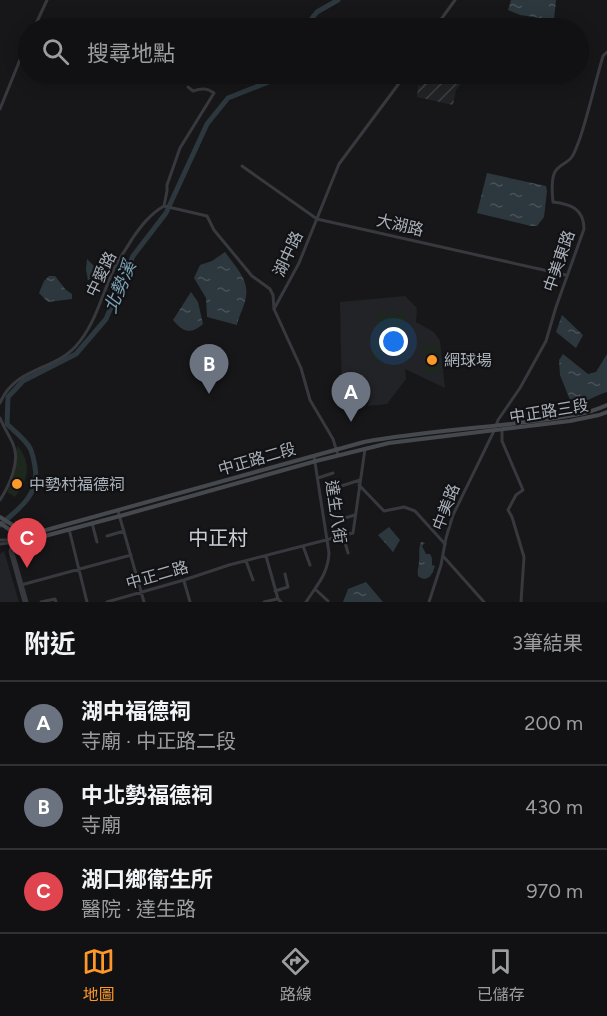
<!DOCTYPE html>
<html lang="zh-TW">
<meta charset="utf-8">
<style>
:root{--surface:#111113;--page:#1a1a1c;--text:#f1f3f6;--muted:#9c9da0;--line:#303133;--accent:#fe9929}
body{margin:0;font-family:Figtree,"Noto Sans TC",sans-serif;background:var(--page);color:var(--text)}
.you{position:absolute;left:394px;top:342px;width:21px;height:21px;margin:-15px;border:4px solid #fff;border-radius:50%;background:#1a73e8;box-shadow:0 0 0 9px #1a73e833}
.badge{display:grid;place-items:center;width:39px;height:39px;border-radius:50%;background:var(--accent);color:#fff;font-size:20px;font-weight:700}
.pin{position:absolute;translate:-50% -50px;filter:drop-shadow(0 2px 3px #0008)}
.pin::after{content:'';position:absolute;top:32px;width:21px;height:18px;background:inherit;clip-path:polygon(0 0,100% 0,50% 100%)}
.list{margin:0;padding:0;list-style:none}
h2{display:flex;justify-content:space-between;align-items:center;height:78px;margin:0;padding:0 24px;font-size:26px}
h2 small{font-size:20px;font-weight:400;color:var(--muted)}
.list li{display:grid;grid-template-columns:39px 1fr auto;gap:18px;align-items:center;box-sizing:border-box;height:84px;padding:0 24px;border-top:2px solid var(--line)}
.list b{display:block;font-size:22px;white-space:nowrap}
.list p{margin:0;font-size:20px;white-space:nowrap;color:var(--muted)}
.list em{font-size:20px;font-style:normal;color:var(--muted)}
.icon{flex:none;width:33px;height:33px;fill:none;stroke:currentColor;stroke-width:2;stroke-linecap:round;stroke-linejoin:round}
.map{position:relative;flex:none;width:607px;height:602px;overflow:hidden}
.search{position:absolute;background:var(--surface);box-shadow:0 3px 15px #0003;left:18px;right:18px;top:18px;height:66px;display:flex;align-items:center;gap:15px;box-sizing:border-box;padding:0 21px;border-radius:33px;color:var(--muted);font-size:22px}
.sheet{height:330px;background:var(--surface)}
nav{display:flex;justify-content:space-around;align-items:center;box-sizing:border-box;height:84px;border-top:2px solid var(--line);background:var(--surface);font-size:16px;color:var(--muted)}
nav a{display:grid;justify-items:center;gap:3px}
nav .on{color:var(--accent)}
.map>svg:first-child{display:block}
.built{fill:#222326}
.industrial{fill:url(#industrial-furrows)}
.park{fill:#1e271e}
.water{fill:url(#water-ripples)}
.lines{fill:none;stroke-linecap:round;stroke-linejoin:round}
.river{stroke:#2c383e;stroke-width:5}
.minor{stroke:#37393e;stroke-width:3}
.tertiary{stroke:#37393e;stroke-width:3}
.secondary{stroke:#45494e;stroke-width:4}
.poi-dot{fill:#fe9929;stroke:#121214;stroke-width:2}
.labels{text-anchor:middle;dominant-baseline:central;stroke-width:4.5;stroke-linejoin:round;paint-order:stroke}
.street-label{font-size:16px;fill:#a8b0ba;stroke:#121214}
.poi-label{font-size:16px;fill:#a8b0ba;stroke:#121214;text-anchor:start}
.water-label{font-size:18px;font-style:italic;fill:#7da4b7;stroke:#121214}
.quarter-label{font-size:20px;fill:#c9ced5;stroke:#121214}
</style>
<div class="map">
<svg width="607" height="602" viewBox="0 0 607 602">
<defs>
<pattern id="industrial-furrows" width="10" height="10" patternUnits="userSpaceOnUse" patternTransform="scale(1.5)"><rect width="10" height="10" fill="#222326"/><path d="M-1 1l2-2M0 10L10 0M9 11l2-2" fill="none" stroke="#3f4043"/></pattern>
<pattern id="water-ripples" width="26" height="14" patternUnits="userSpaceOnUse" patternTransform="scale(1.5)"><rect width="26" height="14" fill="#2c383e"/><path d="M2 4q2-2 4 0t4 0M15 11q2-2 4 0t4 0" fill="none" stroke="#485258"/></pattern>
</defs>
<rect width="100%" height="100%" fill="#171719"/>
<path class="built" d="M405,296L417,308L416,322L434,332L440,341L445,388L405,369L406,379L387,404L368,406L369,400H363L360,401L359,408L351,407L342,402L340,302Z
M4,551L19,602H0V554Z"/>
<path class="industrial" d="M422,74H449L461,84L456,90L453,105L417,97L418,85L421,86L427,80Z"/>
<path class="park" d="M378,309H381L383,318L390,313L400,316V310H404L406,360H402L401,353L391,356L383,353L382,360L379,361V356L378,360H373V339L378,338Z
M438,346L441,372L426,373L423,347Z
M17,445C32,464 29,478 15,497L7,492C15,476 16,462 17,445Z"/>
<path class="water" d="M511,0H556L554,20L520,15L508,10Z
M487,173L546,186L547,191L544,217L537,226H531L477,213Z
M225,252C234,265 249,279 246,296C245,306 239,315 237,325L207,317L206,298L194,278L200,265L212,261Z
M87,259L96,268V275L88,280L86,270Z
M49,276H55L66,290L72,294V299L48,302L39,293L44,281Z
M191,292L198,302L203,324C190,335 183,332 173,320Z
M562,315L583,335L576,348L556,332Z
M563,354L588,374L596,372L607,354V392C595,395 584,404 572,405L560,375L559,360Z
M389,527L400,540L393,552L378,535Z
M421,542L425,543L422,546L426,554H430L432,558V565L435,566C432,576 427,583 418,576C417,570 419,567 419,561C420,554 418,549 421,542Z
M366,582L383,602H343L348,589Z"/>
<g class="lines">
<path class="river" d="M304,28L317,12L338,0
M0,525C19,509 40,494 35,467C34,461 33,454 30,448C25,439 14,431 7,424L8,397L23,381L76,354L106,319L133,256L166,213L207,124L228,98L281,77L282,74"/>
<path class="minor" d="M242,166L317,219L566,275
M164,206L207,216L214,230L252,276L270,289L273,295L274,309
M0,403C15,367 54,371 76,346C96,324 102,293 115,267C120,257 127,248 132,239C141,226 150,214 164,206L167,191V185L180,148L214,93C207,88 202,88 193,91L188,87
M0,418C4,428 9,435 13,444C21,461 9,486 0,500
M496,426L498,420L520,388L546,341L556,307L584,229C584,209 571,204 553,202C552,193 551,183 554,174C557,164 569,164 573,155C576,150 578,143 580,138C589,111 595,83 603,56L607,52
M502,430V441L523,490L516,495L508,510L512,517L524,557L521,602
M318,478L333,473
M359,485L384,511L404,507L415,511L445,544
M332,489L360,480
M118,511L144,602
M341,519L355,515
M92,523L97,542
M69,529L87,602
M343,535L348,553
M107,536L124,531
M303,546L310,565
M266,556L278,599L281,602
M246,561L253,580
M184,581L190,602
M21,585L131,555
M315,589L328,601
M275,591L288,587L285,574
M41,602L55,599L56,602
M107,602L184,580L229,565L353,533L365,449
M264,602L277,599
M306,602C317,585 328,574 329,553L314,456"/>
<path class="tertiary" d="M34,28L47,0
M437,28L442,18L455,0
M0,109L28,40
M338,455L333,439L310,400L301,368L274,309L299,263L339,164L406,74
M21,531L13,553L27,602
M16,534L10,551L24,602
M0,540H8L14,538
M0,544L25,541
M443,556L484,602
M429,602L441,565L446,538L453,515L494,431"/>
<path class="secondary" d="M0,517L28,535L364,442C418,432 472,429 526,422C553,418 581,417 607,405
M0,523L26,541L120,516L316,461L389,443L570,421L599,415L607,412"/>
</g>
<g class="poi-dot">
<circle cx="432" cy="360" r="6"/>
<circle cx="17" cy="484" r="6"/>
</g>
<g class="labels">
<g class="street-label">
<text transform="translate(400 225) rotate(13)">大湖路</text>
<text transform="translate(288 254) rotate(-65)">湖中路</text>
<text transform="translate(559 261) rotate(-71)">中美東路</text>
<text transform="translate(101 274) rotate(-64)">中愛路</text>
<text transform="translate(549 411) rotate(-9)">中正路三段</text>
<text transform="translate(257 459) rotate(-16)">中正路二段</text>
<text transform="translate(446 507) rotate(-69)">中美路</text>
<text transform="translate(336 512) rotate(82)">達生八街</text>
<text transform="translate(157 575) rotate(-16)">中正二路</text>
</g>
<g class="poi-label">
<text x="444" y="360">網球場</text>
<text x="29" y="484">中勢村福德祠</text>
</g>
<g class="water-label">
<text transform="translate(120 287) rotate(-67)">北勢溪</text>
</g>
<g class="quarter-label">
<text x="218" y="538">中正村</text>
</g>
</g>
</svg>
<div class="you"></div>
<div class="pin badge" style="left:351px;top:422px;background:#6b7280">A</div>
<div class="pin badge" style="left:209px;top:394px;background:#6b7280">B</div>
<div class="pin badge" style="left:27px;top:568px;background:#e0444e">C</div>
<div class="search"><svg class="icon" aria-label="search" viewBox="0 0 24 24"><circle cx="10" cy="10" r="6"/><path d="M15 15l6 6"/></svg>搜尋地點</div>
</div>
<section class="sheet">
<h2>附近<small>3筆結果</small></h2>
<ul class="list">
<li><span class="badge" style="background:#6b7280">A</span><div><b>湖中福德祠</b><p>寺廟 · 中正路二段</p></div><em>200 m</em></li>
<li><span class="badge" style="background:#6b7280">B</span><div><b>中北勢福德祠</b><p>寺廟</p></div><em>430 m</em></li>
<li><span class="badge" style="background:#e0444e">C</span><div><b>湖口鄉衛生所</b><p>醫院 · 達生路</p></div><em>970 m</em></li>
</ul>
</section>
<nav>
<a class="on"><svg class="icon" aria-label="map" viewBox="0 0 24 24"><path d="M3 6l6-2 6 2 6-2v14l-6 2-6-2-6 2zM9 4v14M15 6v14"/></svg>地圖</a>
<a><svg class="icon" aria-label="directions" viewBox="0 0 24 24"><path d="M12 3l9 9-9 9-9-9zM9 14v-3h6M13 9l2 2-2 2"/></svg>路線</a>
<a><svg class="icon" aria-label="saved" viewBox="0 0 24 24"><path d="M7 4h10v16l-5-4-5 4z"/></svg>已儲存</a>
</nav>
